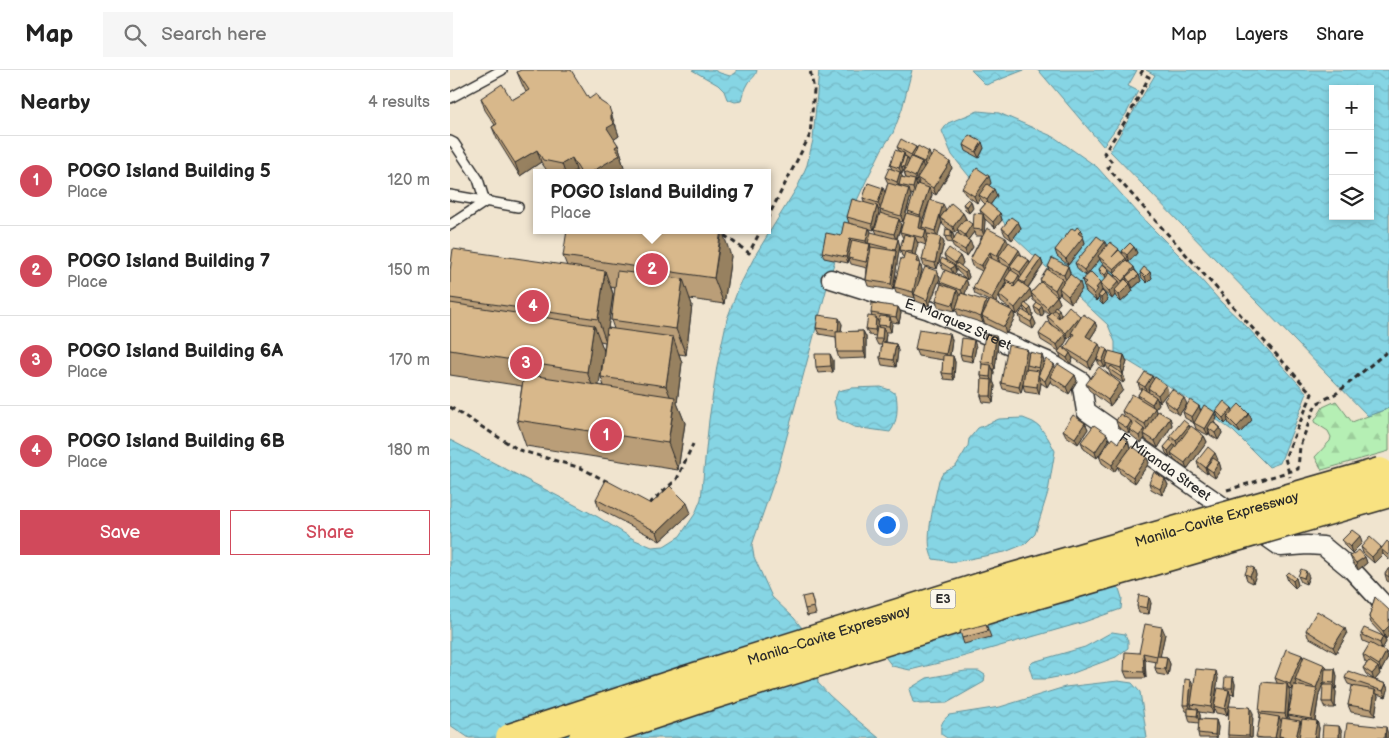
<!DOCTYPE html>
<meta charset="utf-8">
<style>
:root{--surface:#fff;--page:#f6f6f6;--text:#222;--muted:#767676;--line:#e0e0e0;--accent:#d1495b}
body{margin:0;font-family:"Balsamiq Sans",sans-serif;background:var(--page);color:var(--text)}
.controls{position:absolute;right:15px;top:15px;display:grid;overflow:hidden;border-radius:0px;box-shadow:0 2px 8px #0003}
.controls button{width:45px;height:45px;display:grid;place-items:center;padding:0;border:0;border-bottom:1px solid var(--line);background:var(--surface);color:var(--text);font:25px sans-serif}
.you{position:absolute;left:436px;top:454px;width:18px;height:18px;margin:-12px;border:4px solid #fff;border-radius:50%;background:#1a73e8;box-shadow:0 0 0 8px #1a73e833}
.badge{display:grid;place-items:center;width:32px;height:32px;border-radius:50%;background:var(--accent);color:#fff;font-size:16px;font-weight:700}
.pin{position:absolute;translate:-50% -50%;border:2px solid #fff;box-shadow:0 1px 5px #0006}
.popup{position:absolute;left:83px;top:99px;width:238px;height:65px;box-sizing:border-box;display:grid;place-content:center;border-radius:0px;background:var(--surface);filter:drop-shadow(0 1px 4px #0005);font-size:16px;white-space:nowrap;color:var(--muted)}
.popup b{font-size:19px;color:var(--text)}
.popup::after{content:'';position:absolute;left:50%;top:100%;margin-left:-10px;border:10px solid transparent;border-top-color:var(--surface)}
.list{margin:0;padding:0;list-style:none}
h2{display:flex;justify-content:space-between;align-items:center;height:65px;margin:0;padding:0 20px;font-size:21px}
h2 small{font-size:16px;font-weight:400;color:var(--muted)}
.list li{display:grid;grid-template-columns:32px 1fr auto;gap:15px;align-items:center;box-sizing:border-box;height:90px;padding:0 20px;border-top:1px solid var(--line)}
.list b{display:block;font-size:19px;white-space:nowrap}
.list p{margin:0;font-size:16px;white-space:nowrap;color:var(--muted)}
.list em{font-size:16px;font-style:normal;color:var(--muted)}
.actions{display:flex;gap:10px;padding:15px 20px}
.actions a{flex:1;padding:11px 0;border:1px solid var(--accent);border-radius:0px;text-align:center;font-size:18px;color:var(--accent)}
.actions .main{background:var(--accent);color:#fff}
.icon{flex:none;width:28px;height:28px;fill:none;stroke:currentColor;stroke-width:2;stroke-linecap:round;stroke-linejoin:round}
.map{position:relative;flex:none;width:939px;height:668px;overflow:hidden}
header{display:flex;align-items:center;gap:30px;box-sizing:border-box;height:70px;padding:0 25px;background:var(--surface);border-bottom:1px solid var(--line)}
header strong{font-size:24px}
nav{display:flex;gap:28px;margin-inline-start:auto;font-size:18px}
.search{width:350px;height:45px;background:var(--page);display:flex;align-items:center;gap:12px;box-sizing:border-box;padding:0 18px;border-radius:0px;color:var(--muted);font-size:19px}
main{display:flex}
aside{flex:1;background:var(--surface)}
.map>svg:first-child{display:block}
.forest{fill:url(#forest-firs);stroke:#708d70}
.water{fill:url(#water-waves);stroke:#62919a;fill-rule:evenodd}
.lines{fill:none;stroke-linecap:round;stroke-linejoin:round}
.lane-casing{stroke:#2b2b2b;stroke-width:12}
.street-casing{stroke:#2b2b2b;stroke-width:21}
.path{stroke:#2b2b2b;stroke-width:3;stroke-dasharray:5 4;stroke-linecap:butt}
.lane{stroke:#fbf7ec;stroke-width:9}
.street{stroke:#fbf7ec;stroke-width:18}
.highway-bridge-casing{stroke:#2b2b2b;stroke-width:31;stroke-linecap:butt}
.highway-bridge{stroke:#f8e281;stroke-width:28}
.wall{fill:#ba9e78;stroke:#2b2b2b;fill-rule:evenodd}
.shaded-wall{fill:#978161;stroke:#2b2b2b}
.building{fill:#d8b88b;stroke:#2b2b2b}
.labels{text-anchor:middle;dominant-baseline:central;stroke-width:5;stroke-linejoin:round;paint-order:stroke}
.shield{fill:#fbf7ec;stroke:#696865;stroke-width:1}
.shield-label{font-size:12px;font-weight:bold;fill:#2b2b2b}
.street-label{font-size:14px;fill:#2b2b2b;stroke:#fbf7ec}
</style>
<header>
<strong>Map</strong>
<div class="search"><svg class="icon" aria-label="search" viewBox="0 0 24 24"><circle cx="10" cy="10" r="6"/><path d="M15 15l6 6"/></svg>Search here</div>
<nav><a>Map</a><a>Layers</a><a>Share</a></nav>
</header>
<main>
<aside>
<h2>Nearby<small>4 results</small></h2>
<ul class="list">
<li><span class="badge">1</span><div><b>POGO Island Building 5</b><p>Place</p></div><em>120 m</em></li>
<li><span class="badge">2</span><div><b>POGO Island Building 7</b><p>Place</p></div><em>150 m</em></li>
<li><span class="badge">3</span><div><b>POGO Island Building 6A</b><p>Place</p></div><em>170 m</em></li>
<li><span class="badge">4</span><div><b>POGO Island Building 6B</b><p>Place</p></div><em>180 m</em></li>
</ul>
<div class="actions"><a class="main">Save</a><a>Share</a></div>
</aside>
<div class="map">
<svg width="939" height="668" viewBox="0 0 939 668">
<defs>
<pattern id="forest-firs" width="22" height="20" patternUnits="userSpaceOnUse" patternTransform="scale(1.25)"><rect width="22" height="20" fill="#b5efb4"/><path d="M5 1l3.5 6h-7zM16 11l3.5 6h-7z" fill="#9ccd9b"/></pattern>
<pattern id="water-waves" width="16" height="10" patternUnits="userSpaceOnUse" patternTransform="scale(1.25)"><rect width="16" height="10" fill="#86d5e4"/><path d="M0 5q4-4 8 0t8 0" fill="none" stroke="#74b7c4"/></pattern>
</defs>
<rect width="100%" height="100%" fill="#f0e4cf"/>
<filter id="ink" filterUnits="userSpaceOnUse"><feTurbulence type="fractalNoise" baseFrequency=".02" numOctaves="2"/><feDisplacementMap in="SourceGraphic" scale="10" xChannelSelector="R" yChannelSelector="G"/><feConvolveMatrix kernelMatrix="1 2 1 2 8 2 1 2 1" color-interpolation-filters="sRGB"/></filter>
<g filter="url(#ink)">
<path class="forest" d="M886,331L902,352L939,338V381L872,400L865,387L880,371L881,367L878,361L864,352L873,337Z"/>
<path class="water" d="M242,0H264L270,3L280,6L286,3V0H307C306,7 301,8 298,14C295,19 293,25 292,31L285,32L277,29L274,21L268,15Z
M369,0H462L452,39L443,63L432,79L417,109L403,139L391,172L380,206L327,403L302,475L304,487L322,527L344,548L356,563L366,587L368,613L379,625L400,644L429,668H19L0,655V370L148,447L185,470L202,477L214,476L230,466L245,444L251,429L259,350L267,296L277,249L289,217L306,184L348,116L357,95L363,70Z
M521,0H574L536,15Z
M587,0H687L678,16L688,21L676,44L653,76L590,2Z
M696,0H939V338L918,346L660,81L705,5ZM883,19H920V146H883Z
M528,41L549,43L604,67L647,97L697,153L731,187L771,232L798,258L857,323L830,393L819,397L783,361L716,314L665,283V272L658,255L564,167L539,131L502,85L492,61L498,53Z
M431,317L440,320L446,324C448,336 448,352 440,362L404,357L388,349L384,332L388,321L401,318Z
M573,348L583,352L589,356L598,368L605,381L598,422L585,464L575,474L555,482L504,492L483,489C473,471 485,430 489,410L493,403L506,396L518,376L519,369L528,358L549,349Z
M666,509L672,528L671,539L634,552L501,590L460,600L442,596L436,588L433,578Z
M662,562L675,564L678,571V578L666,587L618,605L597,609H583L579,596L583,592L635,577Z
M515,601H529L535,605L534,612L497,633L470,634L463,632L459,619L477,608Z
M668,611L682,613L690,622L697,668H497L491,664C490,655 492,651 499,645L550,637L615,617Z"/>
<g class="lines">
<defs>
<path id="lane" d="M0,28L52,0
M0,71L4,73L28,109L35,132
M0,125L68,137
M0,155L35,132"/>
<g id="street">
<path id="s1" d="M381,209L479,240L597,291L631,311L636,341L831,477L857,475L873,476L902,500L939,540"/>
</g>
</defs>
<use href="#lane" class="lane-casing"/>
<use href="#street" class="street-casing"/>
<path class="path" d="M693,0L691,3L699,7L678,47L654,83L662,92L658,98L862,324L835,388L840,407
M317,149L360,65L364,20L360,0
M267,160L299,183L311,160
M0,337L69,380L131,398L158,412
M777,420L848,399L850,376L866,334L887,323L939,280
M199,433H200L227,409L243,374"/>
<use href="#lane" class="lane"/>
<use href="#street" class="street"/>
<defs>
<g id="highway-bridge">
<path id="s2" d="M60,668L236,610L553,510L930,402"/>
<path d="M133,668L253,628L558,533L939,423"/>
</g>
</defs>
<use href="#highway-bridge" class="highway-bridge-casing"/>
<use href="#highway-bridge" class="highway-bridge"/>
</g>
<path class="wall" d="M67,2L139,29L166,55V58L169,66L164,69L168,75L172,87L171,88L174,97L164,103H127L126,100L122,103H101L98,102L91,92L70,106L47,69L42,57L45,55L35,40L31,28L62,30L76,22L72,14Z
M514,75L534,78L529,88L516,81Z
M447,77H466L467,79L502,98L486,125L481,122L482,125L472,151L473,153L496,141L513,143L516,149L523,156L531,143L530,140L535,134L532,131L530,128L527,133L515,124L512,118L541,113L539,116L547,126L540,135L550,143L552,150L545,158L535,149L534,163L558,173L580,193L591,189L593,195L578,218L580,219L581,223L591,212L590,210L599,200L598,197L618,196L620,203L619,206L632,219L621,233L611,225L610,222L608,226L604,224L607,226L610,233L606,237L611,245L630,246L631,248L645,252L647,258L640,269L651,279H657L658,283L674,285L677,292L673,304L675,310L673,313L661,305L656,295L655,298L650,296L647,290L649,285L640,299L622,287L623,289L620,294L611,288L609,281L591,270L589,264L604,257L599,252L597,246L599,244L592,238L594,243L591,247L586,243L584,237L587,233L583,230L582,226L576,234L583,244L582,246L586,254L583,259L571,252L569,245L575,242L573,237L567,245L563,241L565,247L556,264L534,253V252L533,253L508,245L506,239L505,241L488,237L486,230L491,214L490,212L496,201L493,199L490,192L496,190L494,185L510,186L513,193L510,196L517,201L519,207L517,210L516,209L518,215L515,224L538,235L539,231L525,224L523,218L532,201L522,196L520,190L532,166H525L524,162L518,170L523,177L517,186L504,178L502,173L497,172L495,166L500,160L493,155L492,152L487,166L491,167L494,173L487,199L474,196L472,190L476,175L467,172L465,185L470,192L472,200L470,209L487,201L490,208L479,236L466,231L465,228L446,223L444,217L454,187L452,186L450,180L453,168L450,162L453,152L449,151L451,155L447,169L450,176L448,186V187L443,220L418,216L416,210L417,198L401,194L399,189L398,193L374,188L372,182L391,166L399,153L397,147L414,132L413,128L435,122L438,113L435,107L442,99L440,95L449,81ZM453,100L454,102L456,108L452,107L451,104ZM461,124L464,125L458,141L459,144L456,143L461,126ZM428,139L430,140L431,144L425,159L427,164L421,163L420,159L424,160L429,142ZM508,160L509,165L504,169V167L502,161L505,163ZM505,197L506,199L508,202L515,208L504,204L506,201ZM556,212L557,214L551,222ZM549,226L551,232L563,241L546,233ZM622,265L623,266L615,278L616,280L612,277L617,270L616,268L618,269Z
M513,134L523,138L519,143L516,141Z
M568,152L571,158L562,170L555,165L552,158Z
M633,166V167L635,173L618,195L607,186L605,180Z
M657,176L669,181L673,184L672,181L684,177L687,183L679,192L677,190L689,205L691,211L683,218L681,217L683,221L671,232L666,227L665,225L662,229L652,220L650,223L655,224L658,230L653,235L650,232L649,228L646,231L636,222L632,210L651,213L655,209L651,205L649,199L660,203L665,207L664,203L651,192L650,189L636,206L628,200L625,193Z
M113,186H281L274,234L240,229L242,235L236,285L229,284L232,293L227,333L235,353L228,400L76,376L67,350L72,316L0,305V201L117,196ZM161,217L165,218L161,250L164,259L158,258L163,224ZM150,271L155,272L151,307L154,316L148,315L154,281Z
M690,202H700L702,208L697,213L692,208Z
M448,237L451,243L449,253L442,252L441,262H435L436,264L435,272L446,274L448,281L446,297L432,295L430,288L432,275H428L425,269L426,266L419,265L416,259L422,247L421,243Z
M392,254L391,262L413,261L416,267V288L389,289L387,282L386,267L369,264L366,258Z
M502,270L500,286H503L505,292L504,310L494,309L492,303L493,290L468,286L465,279Z
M548,272L545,299H543L544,302L543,311L545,316L543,333L533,332L531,326L532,309L531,306L532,294L531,291Z
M526,277L523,292L512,290L510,284Z
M577,279L579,284L594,291L593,296L604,294L605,298L625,305L627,311L619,324L602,313L601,310L597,317L591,313L589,324L575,322L573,315V313L571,323L553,319L551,313Z
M383,290V302L368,303L366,297Z
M702,306L704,310L718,322L710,332L707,329L709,334L705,339L707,343L720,348L722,355L708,378L696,370L695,368L691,373L681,365L680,362L679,364L668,357L666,351L674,347L672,341L689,328L688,325L691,320L690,319L688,313Z
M636,314L673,320L660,336L639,320Z
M714,330L737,334L729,345L717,337Z
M749,336L751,341L767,348L765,353L770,357L772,363L768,370L760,365L759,362L758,365L746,359L744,353L735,348L733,342Z
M782,338L783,341L802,350L790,363L779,354L778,351L775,354L768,347L766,341Z
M635,353L638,359L628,374L616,366L613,360Z
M739,355L740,358L754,366L757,372L737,399L724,390L722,385L720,387L716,383L714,377L721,371L720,366Z
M659,370L647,388L634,379L631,372Z
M678,371L680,378L673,388L697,387L699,393L685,413L670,403L668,397L664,402L652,393L649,386L668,373Z
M768,390L767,391L769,392L771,399L765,408L759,404L758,402L757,404L749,398L747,391Z
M715,409L718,415L712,425L701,419L699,413Z
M146,429L201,434L241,443L210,471L149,439Z
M892,470L912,473L902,483L895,476Z
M939,473V490L933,484L924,493L913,483L911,477L931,478Z
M900,486L915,487L917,493L908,500L903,493Z
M804,498L806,505L803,513L797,510L795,504Z
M939,498V512L937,511L935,504Z
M836,505L846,508L848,515L845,518L838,511Z
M848,506L859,507L856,514L851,512Z
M361,525L366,544L357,546L355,539Z
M925,527L936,569L933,566L936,572L932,579L929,578L936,582L938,588L931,601L929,600L930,604L925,610L936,614L938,620L936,627L927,624L928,626L925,646L901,642L898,635L904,616L898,614L895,608L923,609L916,604L913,598L917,593L915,592L913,585L920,574L913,571L911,564L933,566L921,553L919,547Z
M701,533L699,544L689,543L687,536Z
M536,554L541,567L514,574L512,568Z
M856,560L897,564L886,583L858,567Z
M715,564L710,586L717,587L720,594L718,606L707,604L705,598L706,592L695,590L696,608H677L674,601L689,583Z
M853,589L875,595L877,599H885L887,606L886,619H885L886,622L885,638H875L872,632L875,615L874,611L869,624L865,651H867L869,658L868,668H829V667V668H807L810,645L809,642L827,613L825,608ZM839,619L842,620L838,645L840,649H838Z
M783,607L785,614L784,625L780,624L781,627L779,636L803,643L802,668H778V665L779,639L777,645L766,643L764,638L763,644L749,642L750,645V649L766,650L768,657L767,668H749L748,663L749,653L740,652L738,645V642L736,641L733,635L744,616L768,608L765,628L775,619L774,618Z"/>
<path class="shaded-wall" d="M161,43L169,66L162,71L157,58L161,49Z
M532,72L534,78L529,88L526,82Z
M168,75L172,87L171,88L174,97L164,103H140L165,77Z
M466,77L468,83L463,87L464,90V91L461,85Z
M87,80L91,92L70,106L65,93Z
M479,82L481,88L476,98L474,92Z
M454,83L456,89L457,87L460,93L456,103L454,97L451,96L453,100L452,104L449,98Z
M122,88L126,100L122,103H115L112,94Z
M472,92L474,99L467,108L469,112L468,114L465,107Z
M500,92L502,98L486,125L483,118Z
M450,102L453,108L449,115V118L447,112Z
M539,106L541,113L532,126L529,125L530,128L527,133L524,126Z
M465,110L467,117L465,125L463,118Z
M433,118L436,124L431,140L428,133Z
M479,118L482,125L472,151L473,153L472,157V159L471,165L469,158L471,147L470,145Z
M459,119L461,126L453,152L451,146Z
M544,119L547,126L539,136L537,130Z
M521,131L523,138L519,143L517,137Z
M493,134L496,140L490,148L492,152L487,168L485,161Z
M427,136L429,142L424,160L422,154Z
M513,143L516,149L505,163L503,157Z
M550,143L552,150L545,158L543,152Z
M533,144L535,150L534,166L532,160Z
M449,149L451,155L446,170L444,164Z
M568,152L571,158L562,170L559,164Z
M522,154L524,159H523L524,162L517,171L515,165Z
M419,158L422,164L419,178L416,171Z
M272,160L281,186L274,234L264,208Z
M476,160L478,167L476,175L474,168Z
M501,160L504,167L503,173L501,167Z
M631,160L635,173L618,195L616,189L628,163Z
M465,167L468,174L464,189L462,182Z
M491,167L494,173L487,199L485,193Z
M400,168L402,174L398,188V193L396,187Z
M556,168L559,174L549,186L550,191L549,193L547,186Z
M448,169L450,176L448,186V187L443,220L441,214L446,181L445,180Z
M520,171L523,177L517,186L515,180Z
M655,172L658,178L648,186L650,189L636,206L634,200Z
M420,174L422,181L418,198L416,192Z
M684,177L687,183L679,192L677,185Z
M569,180L572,186L560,196L562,200L560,194Z
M540,182L542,189L534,202L531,196Z
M468,186L470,192L469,198L470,193L472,200L466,225L464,224L465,228L463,222L466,192Z
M510,186L513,193L509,199L507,197L505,193Z
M676,188L679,194L666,206L664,199Z
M591,189L593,195L576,220L574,213Z
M579,190L581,197L573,209L570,202Z
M504,195L506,201L504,205L501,199Z
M618,196L620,203L616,211L614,205Z
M559,197L561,204L555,209L556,212L545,234L542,228Z
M684,197L686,203L676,207L678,213L674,217L672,211Z
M659,200L662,206L657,211L655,205Z
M155,201L163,224L156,272L148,249Z
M487,201L490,208L479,236L477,230Z
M517,201L519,207L517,210L515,203Z
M700,202L702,208L697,213L695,207Z
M569,205L571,211L569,210L570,213L566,220L564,214Z
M689,205L691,211L683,218L680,212Z
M612,208L614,215L609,218L610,222L608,226L605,220Z
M233,209L242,235L236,285L226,259Z
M516,209L518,215L514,227L511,220Z
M669,211L672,217L664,221L665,225L662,229L659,222Z
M630,212L632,219L621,233L618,226Z
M651,212L650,214L652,220L650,223L651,226H648L649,228L646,231L644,224L646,218Z
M680,214L683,221L671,232L669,225Z
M580,219L582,226L567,245L565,238Z
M507,220L510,226L505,241L503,235Z
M655,224L658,230L653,235L651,228Z
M607,226L610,233L600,244L597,238Z
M536,231L539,238L532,246L534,252L533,253L531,247Z
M592,236L594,243L591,247L589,240Z
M448,237L451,243L449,253L446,247Z
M581,238L583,244L581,248L578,241Z
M609,239L611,245L609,248L607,242Z
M563,241L565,247L556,264L554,257Z
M630,246L632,252L621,263L622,265L618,269L616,263Z
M426,247L429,254L427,266L425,260Z
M440,247L442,254L441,262L439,256Z
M583,247L586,254L583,259L581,252Z
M389,248L392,254L390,267L388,261Z
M645,252L647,258L638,272L636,266Z
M144,255L154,281L147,328L137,302Z
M433,258L436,264L434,276L432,269Z
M413,261L416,267V288L414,282Z
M500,264L502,270L499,291L496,284Z
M615,264L617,270L610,282L607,275Z
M546,266L548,272L545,299L543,293Z
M223,267L232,293L227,333L235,353L228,400L218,373L224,336L216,316Z
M524,270L526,277L523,292L521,286Z
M446,274L448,281L446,297L443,290Z
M649,274L652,281L640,299L638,292Z
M577,279L579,285L571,323L569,317Z
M657,279L659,285L655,298L652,292Z
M620,283L623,289L620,294L617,288Z
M380,284L383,290V302L381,296Z
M592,285L594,291L591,304L589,298Z
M674,285L677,292L673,304L675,310L673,313L671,307L673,304L671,298Z
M503,286L505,292L504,310L502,304Z
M604,294L606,300L600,306L601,310L597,317L595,311Z
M541,295L544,302L543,311L545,316L543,333L541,326L542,313L540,307Z
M625,305L627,311L619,324L616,317Z
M588,306L591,313L589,324L587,317Z
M702,306L705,313L698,318L699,321L697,324L695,317Z
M670,313L673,320L660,336L658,330Z
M716,315L718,322L710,332L708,325Z
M706,327L709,334L705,339L707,344L697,361L695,354L704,339L702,334Z
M734,328L737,334L729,345L726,339Z
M749,336L751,343L744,354L742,347Z
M782,338L784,344L777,347L778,351L775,354L773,348Z
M765,342L767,348L760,360L758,358L759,362L758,365L755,359Z
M799,344L802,350L790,363L787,357Z
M720,348L722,355L708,378L705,371Z
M681,351L683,357L679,359L680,362L679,364L677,358Z
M635,353L638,359L628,374L625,368Z
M739,355L741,362L728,377L726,371Z
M770,357L772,363L768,370L765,363Z
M694,359L697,366L694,364L695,368L691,373L689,366Z
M657,364L659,370L647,388L645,382Z
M754,366L757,372L737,399L735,393Z
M678,371L680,378L664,402L662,395Z
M724,374L727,380L721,383L722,385L720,387L718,381Z
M765,383L768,390L760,400L756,397L758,402L757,404L755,397Z
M697,387L699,393L685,413L683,407Z
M769,392L771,399L765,408L763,402Z
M715,409L718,415L712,425L710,419Z
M237,433L241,443L210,471L207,462Z
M910,466L912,473L902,483L900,477Z
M931,477L933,484L924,493L922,487Z
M915,487L917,493L908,500L906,493Z
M804,498L806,505L803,513L800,506Z
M856,501L859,507L856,514L854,508Z
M846,508L848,515L845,518L843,511Z
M699,527L701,533L699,544L697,538Z
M939,556V565L936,569L933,562Z
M712,557L715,564L709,592L707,586Z
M895,558L897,564L886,583L883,577Z
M933,566L936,572L932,579L930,573Z
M936,582L938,588L931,601L929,595Z
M693,583L695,590L696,608L694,602Z
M852,585L854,591L845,610L846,613L842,620L840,614Z
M717,587L720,594L718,606L715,599Z
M875,595L878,601L869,624L864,655L861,649L866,618Z
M928,597L930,604L924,611L922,604Z
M885,599L887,606L886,619L884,613Z
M766,601L768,608L763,644L761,637Z
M783,607L785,614L784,625L782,618Z
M741,610L744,616L741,634L742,637V642L739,635Z
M837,614L840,621L837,650L835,644Z
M936,614L938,620L936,627L933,621Z
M883,615L886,622L885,638L882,632Z
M779,620L781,627L777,645L775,639Z
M925,620L928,626L925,646L922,639Z
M800,637L803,643L802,668H800L799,666Z
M748,639L750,645V653L747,646Z
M829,647L832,653L829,668H825Z
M766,650L768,657L767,668H766L765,665Z
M850,651L852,658L850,668H846Z
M867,651L869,658L868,668H864Z
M889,656L892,662V668H889Z
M936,657L938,664V668H935Z"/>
<path class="building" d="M71,0H121L139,29L146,24L150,31L159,37L161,43V49L164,54L157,58L168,75L165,77L170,85L140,103H131L122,88L112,94L93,90L87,80L65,93L42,57L47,54L31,28L52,14L62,30L79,20L67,2Z
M519,65L532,72L526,82L514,75Z
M451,69L466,77L461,85L447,77Z
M468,76L479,82L474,92L463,87Z
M445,80L454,83L449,98L440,95Z
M484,82L500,92L483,118L467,108Z
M454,86L457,87L454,97L451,96Z
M461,87L472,92L465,107L454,102Z
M439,98L450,102L447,112L435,107Z
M527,98L539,106L524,126L512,118Z
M451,107L465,110L463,118L449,115Z
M418,113L433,118L428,133L413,128Z
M438,113L459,119L451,146L430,140Z
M467,114L479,118L470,145L458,141Z
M537,114L544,119L537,130L529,125Z
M402,129L427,136L422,154L397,147Z
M518,129L521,131L517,137L513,134Z
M480,130L493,134L485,161L472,157Z
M537,132L550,143L543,152L530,140Z
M501,133L513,143L503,157L490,148Z
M430,143L449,149L444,164L425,159Z
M456,143L471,147L469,158L476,160L474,168L450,162Z
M524,143L533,144L532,160L523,159Z
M561,147L568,152L559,164L552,158Z
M515,149L522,154L515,165L507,159Z
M394,152L419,158L416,171L400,168L396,187L372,182L376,163L391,166Z
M627,157L631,160L628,163L633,167L616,189L605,180L622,158L625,160Z
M537,158L556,168L547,186L540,182L531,196L520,190Z
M496,159L501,160V167L495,166Z
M117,160H271L264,208L113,186Z
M421,162L448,169L445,180L418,173Z
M507,163L520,171L515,180L502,172Z
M454,164L465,167L462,182L450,180Z
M478,164L491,167L485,193L472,190Z
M647,166L655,172L634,200L625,193Z
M402,170L420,174L416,192L398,188Z
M559,172L569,180L560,194L549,186Z
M660,172L669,179L662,187L669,180L676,188L664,199L648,186Z
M680,173L684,177L677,185L672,181Z
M421,177L446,181L441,214L416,210Z
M499,178L510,186L505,193L494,185Z
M3,179L155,201L148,249L0,228V201Z
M455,182L468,186L466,192L470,193L463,222L444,217L451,188L453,189Z
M569,184L579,190L570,202L560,196Z
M586,185L591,189L574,213L569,210Z
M539,187L559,197L542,228L523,218Z
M492,188L504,195L501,199L490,192Z
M602,188L618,196L614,205L598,197Z
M676,190L684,197L672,211L664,203Z
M507,193L517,201L515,203L505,196Z
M653,194L659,200L655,205L649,199Z
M475,197L487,201L477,230L464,224Z
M694,197L700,202L695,207L690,202Z
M597,199L612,208L605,220L590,210Z
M495,200L516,209L511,220L490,212Z
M561,200L569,205L564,214L555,209Z
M684,200L689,205L680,212L676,207Z
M167,201L233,209L226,259L161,250Z
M641,202L651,212L646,218L648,219L644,224L633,215L636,212L632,210Z
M660,203L669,211L659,222L650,214Z
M620,204L630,212L618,226L609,218Z
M675,209L680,214L669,225L664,221Z
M569,211L580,219L565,238L549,225L559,212L564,217Z
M591,212L607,226L597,238L581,223Z
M491,214L507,220L503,235L486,230Z
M652,221L655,224L651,228L648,226Z
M511,223L536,231L531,247L506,238Z
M540,230L563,241L554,257L532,246Z
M0,233L144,255L137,302L0,280Z
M422,233L448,237L446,247L421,243Z
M575,233L581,238L578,241L573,236Z
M587,233L592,236L589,240L584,237Z
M605,236L609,239L607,242L603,239Z
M619,236L630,246L616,263L597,246L601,242L609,248Z
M572,240L583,247L581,252L569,245Z
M633,244L645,252L636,266L649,274L638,292L615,278L624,264L621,263Z
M368,245L389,248L388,261L366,258Z
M418,246L426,247L425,260L416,259Z
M430,246L440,247L439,256L428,255Z
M597,252L615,264L607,275L589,264Z
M427,257L433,258L432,269H425Z
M157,258L223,267L216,316L151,307Z
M469,259L500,264L496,284L465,279Z
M413,261L414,282H387L386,262Z
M535,264L546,266L543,293L531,291Z
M512,268L524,270L521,286L510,284Z
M432,272L446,274L443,290L430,288Z
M558,275L577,279L569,317L551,313Z
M612,277L620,283L617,288L608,282Z
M652,277L657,279L652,292L647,290Z
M659,281L674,285L671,298L655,293Z
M579,282L592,285L589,298L577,295Z
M365,284H380L381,296L366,297Z
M493,285L503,286L502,304L492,303Z
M596,289L604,294L595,311L588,306L587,317L573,315L575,299L589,301L588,306Z
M532,294L541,295L540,307L531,306Z
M608,294L625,305L616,317L600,306Z
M661,296L673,304L671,307L659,299Z
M649,297L670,313L658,330L636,314Z
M695,302L702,306L695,317L688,313Z
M74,304L225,327L218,373L67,350Z
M705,307L716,315L708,325L698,318Z
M532,309L542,310L541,326H531Z
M692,318L706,327L702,334L688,325Z
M722,319L734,328L726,339L714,330Z
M682,324L705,338L695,354L672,341Z
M740,330L749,336L742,347L733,342Z
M774,331L782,338L773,348L766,341Z
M789,334L799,344L787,357L777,347Z
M754,335L765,342L755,359L744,353Z
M708,341L720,348L705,371L694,364Z
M670,344L681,351L677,358L666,351Z
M623,345L635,353L625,368L613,360Z
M733,350L739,355L726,371L720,366Z
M685,352L694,359L689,366L679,359Z
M762,352L770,357L765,363L758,358Z
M644,355L657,364L645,382L631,372Z
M741,356L754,366L735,393L721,383Z
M672,367L678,371L662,395L649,386L662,368L668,373Z
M720,370L724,374L718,381L714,377Z
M682,376L697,387L683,407L667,396Z
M758,377L765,383L755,397L747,391Z
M763,388L769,392L763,402L756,397Z
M704,402L715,409L710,419L699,413Z
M156,410L201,434L220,416L237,433L207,462L146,429Z
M902,460L910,466L900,477L892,470Z
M920,467L931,477L922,487L911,477Z
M937,471L939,473V483L938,485L931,479Z
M909,480L915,487L906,493L900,486Z
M798,496L804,498L800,506L795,504Z
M939,498V507L935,504Z
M851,499L856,501L854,508L848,506Z
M839,502L846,508L843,511L836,505Z
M361,525L364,537L355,539L352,527Z
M689,525L699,527L697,538L687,536Z
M925,527L939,540V556L933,562L919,547Z
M867,541L895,558L883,577L856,560Z
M536,554L538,561L512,568L510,561Z
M695,554L712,557L707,586L693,583L694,602L674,601L675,582L689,583Z
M914,558L933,566L930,573L911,564Z
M920,573L936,582L929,595L913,585Z
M836,579L852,585L840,614L825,608Z
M707,586L717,587L715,599L705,598Z
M854,586L875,595L866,618L845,610Z
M919,591L928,597L922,604L913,598Z
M746,599L766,601L761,637L741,634Z
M875,599H885L884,613L874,612Z
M898,601L936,614L933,621L895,608Z
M775,607H783L782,618H774Z
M735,609L741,610L739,635H733Z
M812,612L837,614L835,644L809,642Z
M844,615L867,619L861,649L838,645Z
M873,615H883L882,632H872Z
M902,616L925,620L922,639L898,635Z
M768,618L779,620L775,639L764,636Z
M779,636L800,637L799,666L778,665Z
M738,638L748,639L747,646L738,645Z
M811,644L829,647L825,668H813L806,667Z
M832,648L850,651L846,668H839L829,666Z
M749,649L766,650L765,665L748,663Z
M852,649L867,651L864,668H849Z
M897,653L936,657L935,668H895Z
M873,655L889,656V668H872Z"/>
</g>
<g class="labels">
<rect class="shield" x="480.5" y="519.5" width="25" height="19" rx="4"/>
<g class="shield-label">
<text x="493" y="529">E3</text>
</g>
<g class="street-label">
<text stroke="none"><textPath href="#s1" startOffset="135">E. Marquez Street</textPath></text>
<text stroke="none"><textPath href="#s1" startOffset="398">F. Miranda Street</textPath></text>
<text stroke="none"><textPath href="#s2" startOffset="740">Manila–Cavite Expressway</textPath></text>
<text stroke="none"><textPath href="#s2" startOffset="335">Manila–Cavite Expressway</textPath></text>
</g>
</g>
</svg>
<div class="controls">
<button>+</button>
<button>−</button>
<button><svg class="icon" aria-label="layers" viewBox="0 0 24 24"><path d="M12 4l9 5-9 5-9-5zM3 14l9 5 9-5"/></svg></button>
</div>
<div class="you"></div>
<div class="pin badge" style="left:156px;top:365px">1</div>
<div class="pin badge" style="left:202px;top:199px">2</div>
<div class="popup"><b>POGO Island Building 7</b>Place</div>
<div class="pin badge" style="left:76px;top:293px">3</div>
<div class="pin badge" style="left:83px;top:236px">4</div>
</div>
</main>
